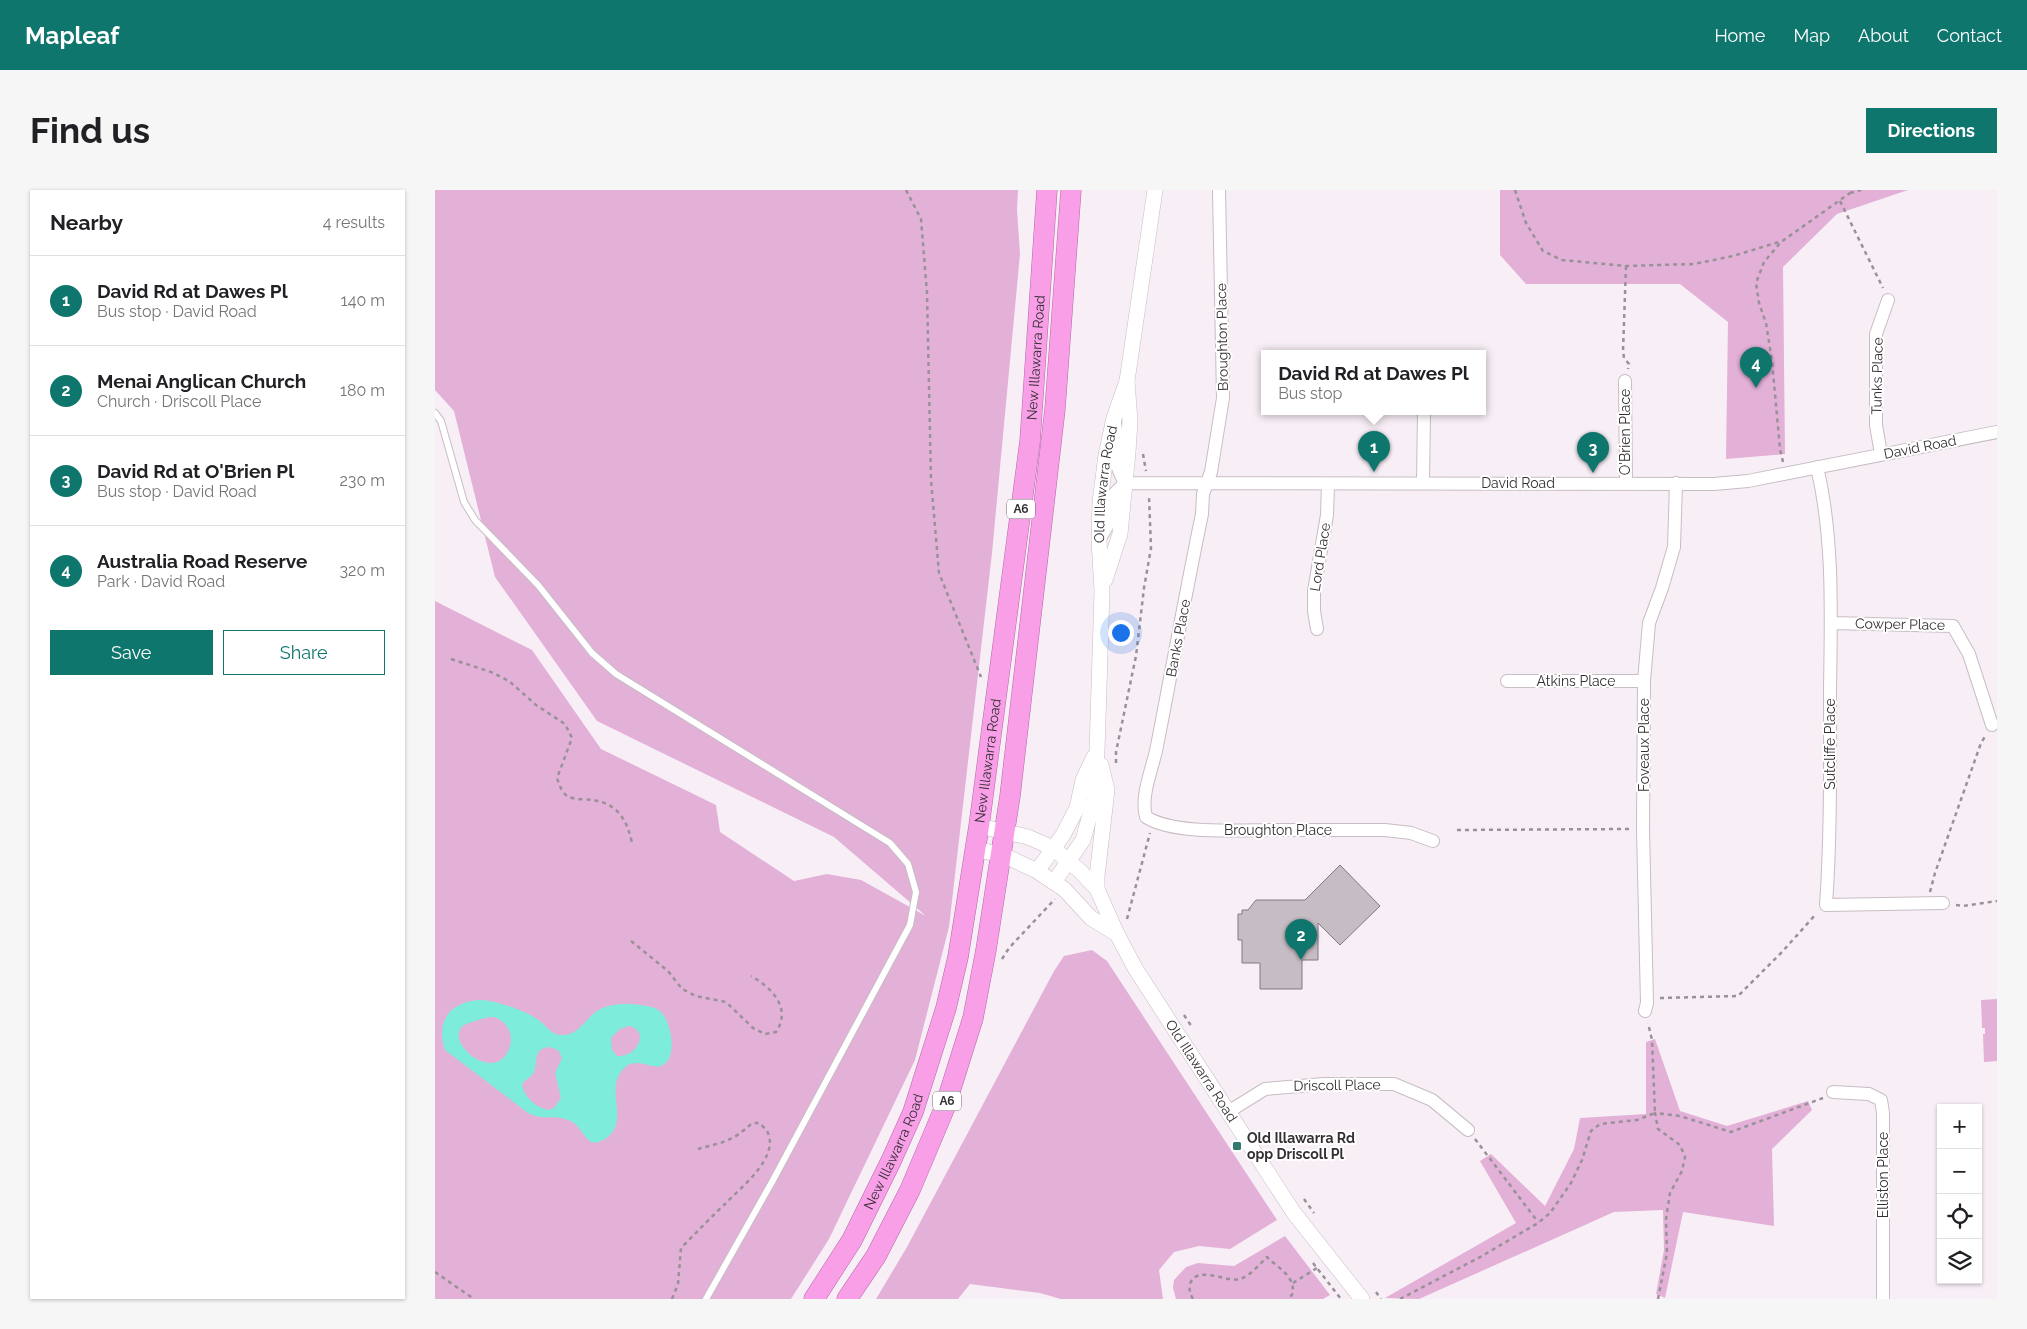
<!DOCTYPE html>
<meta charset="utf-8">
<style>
:root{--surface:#fff;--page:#f6f6f6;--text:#202124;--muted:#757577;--line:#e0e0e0;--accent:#0f766e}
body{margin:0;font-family:Raleway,sans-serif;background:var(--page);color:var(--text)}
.controls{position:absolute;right:15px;bottom:15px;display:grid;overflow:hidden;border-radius:0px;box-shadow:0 1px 4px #0004}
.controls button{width:45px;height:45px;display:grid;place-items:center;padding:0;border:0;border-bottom:1px solid var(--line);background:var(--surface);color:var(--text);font:25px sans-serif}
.you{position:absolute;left:685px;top:442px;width:18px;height:18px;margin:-12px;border:4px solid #fff;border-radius:50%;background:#1a73e8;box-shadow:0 0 0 8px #1a73e833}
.badge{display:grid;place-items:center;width:32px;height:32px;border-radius:50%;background:var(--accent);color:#fff;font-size:16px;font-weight:700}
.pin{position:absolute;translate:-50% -41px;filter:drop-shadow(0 1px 2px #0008)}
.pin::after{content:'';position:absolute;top:26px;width:18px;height:15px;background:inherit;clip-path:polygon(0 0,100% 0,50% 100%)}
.popup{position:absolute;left:826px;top:160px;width:225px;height:65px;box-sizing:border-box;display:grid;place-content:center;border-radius:0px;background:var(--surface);filter:drop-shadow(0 1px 4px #0005);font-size:16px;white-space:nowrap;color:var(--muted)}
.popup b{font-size:19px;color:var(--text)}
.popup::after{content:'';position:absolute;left:50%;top:100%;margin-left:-10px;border:10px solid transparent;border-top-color:var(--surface)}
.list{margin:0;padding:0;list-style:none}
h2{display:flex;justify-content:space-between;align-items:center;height:65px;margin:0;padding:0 20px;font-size:21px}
h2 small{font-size:16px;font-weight:400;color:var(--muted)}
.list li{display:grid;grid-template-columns:32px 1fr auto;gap:15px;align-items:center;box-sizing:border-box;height:90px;padding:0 20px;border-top:1px solid var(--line)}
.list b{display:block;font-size:19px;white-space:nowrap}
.list p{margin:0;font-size:16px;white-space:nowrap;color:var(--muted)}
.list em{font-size:16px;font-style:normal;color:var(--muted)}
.actions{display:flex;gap:10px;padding:15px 20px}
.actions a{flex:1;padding:11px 0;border:1px solid var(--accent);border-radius:0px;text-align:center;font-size:18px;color:var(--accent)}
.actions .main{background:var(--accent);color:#fff}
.icon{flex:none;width:28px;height:28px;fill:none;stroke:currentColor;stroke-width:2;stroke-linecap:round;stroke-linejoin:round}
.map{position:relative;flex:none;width:1562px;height:1109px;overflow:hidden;border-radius:0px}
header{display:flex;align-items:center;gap:30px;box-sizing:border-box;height:70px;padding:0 25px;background:var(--accent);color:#fff}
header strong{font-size:24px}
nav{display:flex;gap:28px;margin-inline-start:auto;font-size:18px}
.intro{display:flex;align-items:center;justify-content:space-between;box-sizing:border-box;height:120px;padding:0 30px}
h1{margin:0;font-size:35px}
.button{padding:12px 22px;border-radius:0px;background:var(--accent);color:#fff;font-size:18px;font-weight:700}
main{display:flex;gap:30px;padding:0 30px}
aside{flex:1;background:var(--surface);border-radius:0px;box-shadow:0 1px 4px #0004}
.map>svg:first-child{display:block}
.green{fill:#e3b0d8}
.water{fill:#7eecda;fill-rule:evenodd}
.building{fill:#c6bcc3;stroke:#827a80}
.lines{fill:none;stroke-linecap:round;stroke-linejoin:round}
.service-casing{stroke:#c7bdc4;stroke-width:8}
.minor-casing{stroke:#c7bdc4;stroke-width:14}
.tertiary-casing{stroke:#c7bdc4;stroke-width:16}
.trunk-casing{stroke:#b268a5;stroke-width:21}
.path{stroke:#989197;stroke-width:2.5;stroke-dasharray:4 4;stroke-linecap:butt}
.service{stroke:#fff;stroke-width:6}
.minor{stroke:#fff;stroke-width:12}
.tertiary{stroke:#fff;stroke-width:15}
.trunk{stroke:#f89fe8;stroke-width:20}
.poi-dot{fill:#34796e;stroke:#fff;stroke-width:2}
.labels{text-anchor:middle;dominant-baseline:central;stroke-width:4;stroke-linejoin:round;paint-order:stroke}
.shield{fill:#fff;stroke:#706d70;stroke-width:1}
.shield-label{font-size:12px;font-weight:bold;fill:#332f32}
.street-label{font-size:14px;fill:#332f32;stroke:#fff}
.poi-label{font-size:14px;font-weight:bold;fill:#332f32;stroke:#fff;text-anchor:start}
</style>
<header>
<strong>Mapleaf</strong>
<nav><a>Home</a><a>Map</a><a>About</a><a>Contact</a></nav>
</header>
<div class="intro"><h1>Find us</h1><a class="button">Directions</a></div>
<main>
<aside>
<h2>Nearby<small>4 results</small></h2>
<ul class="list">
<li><span class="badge">1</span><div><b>David Rd at Dawes Pl</b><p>Bus stop · David Road</p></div><em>140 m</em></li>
<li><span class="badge">2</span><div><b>Menai Anglican Church</b><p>Church · Driscoll Place</p></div><em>180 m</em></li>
<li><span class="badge">3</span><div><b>David Rd at O'Brien Pl</b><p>Bus stop · David Road</p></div><em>230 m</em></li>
<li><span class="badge">4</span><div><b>Australia Road Reserve</b><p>Park · David Road</p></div><em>320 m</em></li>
</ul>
<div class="actions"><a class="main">Save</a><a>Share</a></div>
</aside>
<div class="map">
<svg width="1562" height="1109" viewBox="0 0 1562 1109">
<rect width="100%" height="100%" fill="#f8eef6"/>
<path class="green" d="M0,0H583L582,20L585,64L557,363L514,737L480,870L394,1049L356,1109H0V411L97,460L166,559L281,615L285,642L359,691L392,684L426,690L491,726L399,647L162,531L60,387L19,221L0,200Z
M1065,0H1473L1402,24L1348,77L1350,264L1291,269L1293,132L1245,94H1091L1065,65Z
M657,760L672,771L842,1030L795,1059L764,1056L739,1062L724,1080L728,1109H626L605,1103L535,1094L523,1109H441L472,1057L619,781L629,766Z
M1562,809V871L1549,872L1548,844H1550V838H1547L1546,810Z
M1220,849L1245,921L1292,936L1373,911L1377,920L1337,959L1339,1036L1248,1022L1230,1108L1221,1104L1229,1060L1228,1020L1179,1022L984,1109L950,1108L1081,1033L1045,971L1056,964L1110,1016L1139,959L1145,928L1211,924V852Z
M850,1046L895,1105L888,1109H741L738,1098L739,1090L751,1077L763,1073L799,1076Z"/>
<path class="water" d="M44,810C60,810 92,821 105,831C112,837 117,845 127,845C142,845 148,833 158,824C170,813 190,813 205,815C212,816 221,817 226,822C236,832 243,867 228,875C215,882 198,861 184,885C173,903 194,934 170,949C165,952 161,953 156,952C147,946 145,934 133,930C119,924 107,931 93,923L10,860C0,830 16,812 44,810ZM59,827C74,832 80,847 73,861C59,892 13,855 26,838C30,833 35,833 40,831C47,829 51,827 59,827ZM194,836C216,841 201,868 182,866L177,860L176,848L185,839ZM114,857L123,860L127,868L120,883L126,908L119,918L113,920C100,917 89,907 87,894C91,889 97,887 99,882C103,870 98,859 114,857Z"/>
<path class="building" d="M905,675L945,716L905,755L883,733V770H867V799H825V773H807V750H803V724H807V720H813L821,710H870Z"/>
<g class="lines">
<defs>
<path id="service" d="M0,223L6,231L29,312L40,330L103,395L157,463L181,484L455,653L473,674L481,702L475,735L337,992L271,1109"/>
<path id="minor" d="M784,0L788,208L776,282L768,304L767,324C751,401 737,479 722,556C718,578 705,605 711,627C739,645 805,640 839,640C876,640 913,640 950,640L976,643L998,651
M1190,191L1191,293
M680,233C683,248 679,260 682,274C683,281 687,287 690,293
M1446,264L1441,235V144L1453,110
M1382,277C1399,349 1396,426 1395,500C1395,572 1396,644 1391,715L1508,713
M988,293L989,221
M664,350L674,333L677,306L690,293L1279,294L1313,291L1562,242
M1396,433L1518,436L1534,464L1557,535
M882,439L879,421V401L892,325L893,294
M1072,491H1209
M1210,821L1212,813L1208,639L1209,491L1214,433L1227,398L1239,357L1241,293
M1398,902L1434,904L1446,910L1448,923V1109
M793,922L830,899L889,894H959L997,910L1033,940"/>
<g id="tertiary">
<path d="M670,390L685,344L693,262L695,231L692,191L720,0"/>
<path id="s1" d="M544,636L593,647L618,658L645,681L662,699L682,744L700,778L740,840L859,1023L927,1109"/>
<path d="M541,660L566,664L602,681L629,699L656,728L682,744"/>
<path d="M602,681L628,645L642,618L648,590L659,567"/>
<path id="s2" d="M619,692L648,650L659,610L662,561L667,401L664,350L665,312L671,265L679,228L692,191"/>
<path d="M662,699V686L672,600L666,575"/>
</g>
<g id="trunk">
<path id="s3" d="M379,1109L417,1050L456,971L478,922L511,818L523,767L544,636L595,251L612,0"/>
<path d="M412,1109L441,1066L475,1000L510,917L538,828L551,760L575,606L620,219L636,0"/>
</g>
</defs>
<use href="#service" class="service-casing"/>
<use href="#minor" class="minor-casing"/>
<use href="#tertiary" class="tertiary-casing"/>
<use href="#trunk" class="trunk-casing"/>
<path class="path" d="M471,0L486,29L492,103L496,290L504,383L546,487
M1080,0L1091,33L1108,61L1127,70L1191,76L1259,74L1298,66L1344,52
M1415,3L1426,0
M1405,11L1448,98
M1191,76L1188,161L1189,168L1194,174L1193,179
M708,264L711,281
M1348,272L1345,259L1337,171L1331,133L1324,113L1321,93L1329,72L1346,52L1415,3V0
M16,469L56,482L74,491L101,515L130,534L137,548L122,588C124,594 127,604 134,607C141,610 151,609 158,610C183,614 192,630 197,653
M681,573V562L701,466L709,398L716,358L714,306
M1022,640L1194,639
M1495,702L1500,683L1546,553L1551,545
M1521,715L1528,716L1562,711
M692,729L715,643
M196,751L233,781L247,799L261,806L291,812L318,838L330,844L341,842C357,818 337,798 316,786
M567,769L574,758L620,709
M1225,808L1303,806L1347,762L1381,724
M749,825L757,837
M1040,949L1103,1032
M869,1009L879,1023
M878,1073L906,1109
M0,1082L39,1109
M858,1093L882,1078
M941,1102L946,1109
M237,1109L243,1094L246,1058C261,1043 275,1028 290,1014C305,998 346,967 332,941C330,938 326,935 324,933H317C297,952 288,952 263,959
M758,1109C755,1104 754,1100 755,1094C762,1074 791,1093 805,1089C815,1086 825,1074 832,1067C843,1078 862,1087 857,1105L852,1109
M965,1109L1047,1066L1103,1033L1115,1023L1136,993L1147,970L1156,941L1165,934L1202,930L1220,923L1217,850L1213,833
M1223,1109L1232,1063L1231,1029L1235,1003L1247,981L1250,967L1245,955L1223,939L1220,923L1245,926L1296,942L1388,908"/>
<use href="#service" class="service"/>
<use href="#minor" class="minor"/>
<use href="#tertiary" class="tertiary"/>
<use href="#trunk" class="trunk"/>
</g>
<rect class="poi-dot" x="797" y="951" width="10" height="10" rx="2.5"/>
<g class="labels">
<g class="shield">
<rect x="572" y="309.5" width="28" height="19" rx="4"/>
<rect x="498" y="901.5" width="28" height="19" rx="4"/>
</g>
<g class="shield-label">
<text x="586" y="319">A6</text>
<text x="512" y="911">A6</text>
</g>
<g class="street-label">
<text transform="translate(787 147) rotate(-91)">Broughton Place</text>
<text stroke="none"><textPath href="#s3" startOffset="978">New Illawarra Road</textPath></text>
<text transform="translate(1442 186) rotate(-89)">Tunks Place</text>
<text transform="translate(1190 242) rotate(-90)">O'Brien Place</text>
<text transform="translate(1485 257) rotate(-11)">David Road</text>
<text x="1083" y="293">David Road</text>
<text stroke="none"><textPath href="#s2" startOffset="409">Old Illawarra Road</textPath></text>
<text transform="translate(885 367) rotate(-81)">Lord Place</text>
<text transform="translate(1465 434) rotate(1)">Cowper Place</text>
<text transform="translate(743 448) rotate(-79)">Banks Place</text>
<text x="1141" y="491">Atkins Place</text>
<text transform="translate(1395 554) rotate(-90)">Sutcliffe Place</text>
<text transform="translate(1209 555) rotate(-90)">Foveaux Place</text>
<text stroke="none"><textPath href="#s3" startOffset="572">New Illawarra Road</textPath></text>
<text x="843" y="640">Broughton Place</text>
<text stroke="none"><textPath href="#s1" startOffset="348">Old Illawarra Road</textPath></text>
<text transform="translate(902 895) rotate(-1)">Driscoll Place</text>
<text stroke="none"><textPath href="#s3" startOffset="168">New Illawarra Road</textPath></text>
<text transform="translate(1448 985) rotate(-90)">Elliston Place</text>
</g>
<g class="poi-label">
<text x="812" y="948">Old Illawarra Rd<tspan x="812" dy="16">opp Driscoll Pl</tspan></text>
</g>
</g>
</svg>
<div class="controls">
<button>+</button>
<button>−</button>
<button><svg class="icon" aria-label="locate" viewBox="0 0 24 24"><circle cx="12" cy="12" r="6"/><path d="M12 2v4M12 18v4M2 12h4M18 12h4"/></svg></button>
<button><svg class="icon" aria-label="layers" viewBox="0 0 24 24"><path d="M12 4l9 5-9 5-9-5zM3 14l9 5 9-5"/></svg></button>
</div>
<div class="you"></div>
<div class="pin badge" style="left:939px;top:282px">1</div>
<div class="popup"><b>David Rd at Dawes Pl</b>Bus stop</div>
<div class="pin badge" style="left:866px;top:770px">2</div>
<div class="pin badge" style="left:1158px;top:283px">3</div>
<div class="pin badge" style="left:1321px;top:198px">4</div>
</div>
</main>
